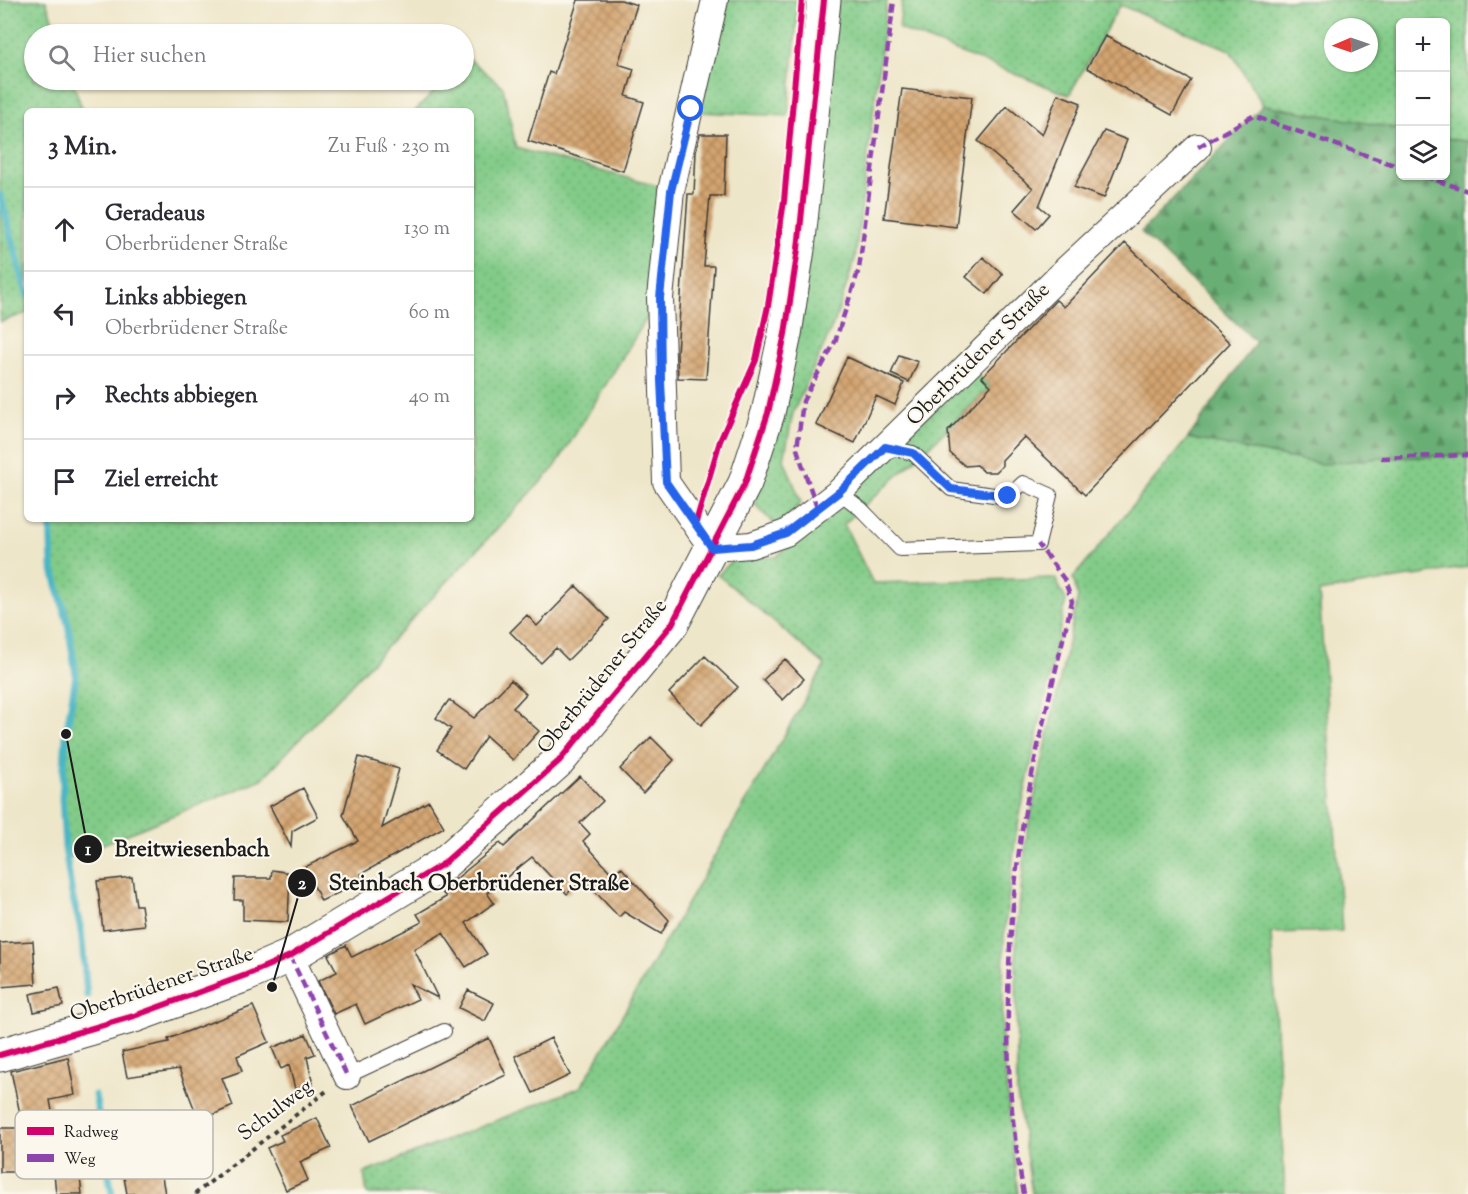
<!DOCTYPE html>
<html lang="de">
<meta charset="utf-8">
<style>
:root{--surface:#fff;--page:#f7f7f7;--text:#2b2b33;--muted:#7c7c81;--line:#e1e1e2}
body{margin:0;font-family:"Sorts Mill Goudy",serif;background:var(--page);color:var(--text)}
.controls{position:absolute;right:18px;top:18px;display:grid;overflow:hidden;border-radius:9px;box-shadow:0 2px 4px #0004}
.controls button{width:54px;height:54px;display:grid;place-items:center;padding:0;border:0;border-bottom:2px solid var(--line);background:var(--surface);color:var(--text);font:30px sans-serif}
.compass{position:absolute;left:1324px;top:18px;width:54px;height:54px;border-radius:50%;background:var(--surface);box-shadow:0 2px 4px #0004;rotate:268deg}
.stop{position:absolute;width:18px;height:18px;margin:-14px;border:4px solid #2563eb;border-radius:50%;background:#fff}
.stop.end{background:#2563eb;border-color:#fff;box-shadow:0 2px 6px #0008}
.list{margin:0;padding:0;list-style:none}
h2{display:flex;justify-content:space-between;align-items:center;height:78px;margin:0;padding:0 24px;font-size:26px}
h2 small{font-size:20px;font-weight:400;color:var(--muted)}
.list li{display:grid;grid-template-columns:39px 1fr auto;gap:18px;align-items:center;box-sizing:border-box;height:84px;padding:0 24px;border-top:2px solid var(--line)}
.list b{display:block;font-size:22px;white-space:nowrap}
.list p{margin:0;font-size:20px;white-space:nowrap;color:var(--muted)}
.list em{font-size:20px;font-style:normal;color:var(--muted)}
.icon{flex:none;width:33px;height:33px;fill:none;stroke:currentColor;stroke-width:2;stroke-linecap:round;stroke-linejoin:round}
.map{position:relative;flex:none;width:1468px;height:1194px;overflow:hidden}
.search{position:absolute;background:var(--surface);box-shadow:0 2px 4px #0004;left:24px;top:24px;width:450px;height:66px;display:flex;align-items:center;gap:15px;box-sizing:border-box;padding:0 21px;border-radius:33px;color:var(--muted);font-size:22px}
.panel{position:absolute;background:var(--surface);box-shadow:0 2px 4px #0004;left:24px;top:108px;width:450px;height:414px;border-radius:9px}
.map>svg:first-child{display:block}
.grass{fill:url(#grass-dots);stroke:#4f7452;stroke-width:1.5;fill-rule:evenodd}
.forest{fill:url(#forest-firs);stroke:#426648;stroke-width:1.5}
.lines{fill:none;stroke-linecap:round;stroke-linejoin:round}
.stream{stroke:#49b5c5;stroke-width:7}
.building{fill:url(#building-cross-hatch)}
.lane-casing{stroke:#3c3a36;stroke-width:16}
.street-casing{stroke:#3c3a36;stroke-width:28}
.secondary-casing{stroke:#3c3a36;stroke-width:35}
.path{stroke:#3c3a36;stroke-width:4;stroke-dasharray:4.5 4.5;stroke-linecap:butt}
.lane{stroke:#fff;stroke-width:14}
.street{stroke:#fff;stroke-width:26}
.secondary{stroke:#fff;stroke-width:33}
.quiet{stroke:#8e44ad;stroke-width:4.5;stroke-dasharray:9 4.5;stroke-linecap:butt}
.cycleway-casing{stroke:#fbf7ec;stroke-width:10}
.cycleway{stroke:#d6006c;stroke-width:6}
.route{stroke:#2563eb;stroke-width:8}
.labels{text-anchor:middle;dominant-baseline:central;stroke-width:4.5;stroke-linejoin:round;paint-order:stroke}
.street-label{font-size:21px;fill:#1c1c1c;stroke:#fbf7ec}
.key{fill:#fbf7ec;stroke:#b8b5ae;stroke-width:1.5}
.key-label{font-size:16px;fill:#1c1c1c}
.leader{fill:none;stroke:#1c1c1c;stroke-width:2}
.callout-dot{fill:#1c1c1c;stroke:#fbf7ec;stroke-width:2}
.mark-label{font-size:18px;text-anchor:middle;font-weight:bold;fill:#fff}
.callout-label{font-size:22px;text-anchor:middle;font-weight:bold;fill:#1c1c1c;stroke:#fbf7ec;stroke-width:4.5;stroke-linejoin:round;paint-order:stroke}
</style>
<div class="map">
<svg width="1468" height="1194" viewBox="0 0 1468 1194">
<defs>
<pattern id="grass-dots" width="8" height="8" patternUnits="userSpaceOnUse" patternTransform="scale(1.5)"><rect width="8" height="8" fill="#82cb88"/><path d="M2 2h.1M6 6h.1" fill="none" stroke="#70ae75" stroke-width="1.8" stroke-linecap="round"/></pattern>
<pattern id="forest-firs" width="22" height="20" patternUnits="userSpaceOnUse" patternTransform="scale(1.5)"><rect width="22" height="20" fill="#69af74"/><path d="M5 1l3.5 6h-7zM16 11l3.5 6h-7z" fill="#568e5e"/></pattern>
<pattern id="building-cross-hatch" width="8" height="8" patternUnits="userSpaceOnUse" patternTransform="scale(1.5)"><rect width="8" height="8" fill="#d4a470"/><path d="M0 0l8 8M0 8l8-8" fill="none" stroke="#ab855b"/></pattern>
</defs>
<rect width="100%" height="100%" fill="#fbf7ec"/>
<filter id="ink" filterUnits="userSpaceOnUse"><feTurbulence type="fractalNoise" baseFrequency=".0167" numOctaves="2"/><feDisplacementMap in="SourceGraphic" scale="12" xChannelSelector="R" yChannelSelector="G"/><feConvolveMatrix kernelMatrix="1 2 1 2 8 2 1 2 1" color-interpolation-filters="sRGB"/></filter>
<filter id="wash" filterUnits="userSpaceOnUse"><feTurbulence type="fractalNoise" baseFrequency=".008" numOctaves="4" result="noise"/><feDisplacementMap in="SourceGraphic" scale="24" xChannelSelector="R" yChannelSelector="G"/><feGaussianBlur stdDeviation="1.35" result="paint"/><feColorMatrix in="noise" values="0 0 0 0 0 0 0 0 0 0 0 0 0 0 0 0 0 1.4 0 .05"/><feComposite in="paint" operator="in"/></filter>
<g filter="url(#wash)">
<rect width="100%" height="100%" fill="#eee6c9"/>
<path class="grass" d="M0,0H46L57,34H34V80H72L83,111H27V313L0,322Z
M724,0H799L788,116L699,112Z
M838,0H887L855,259L835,321L793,413L784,459L801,502L785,522L773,523L756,506L755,491Z
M902,0H1468V142L1446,138V22H1400V129L1263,105L1230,50L1120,5L1069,95L899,29ZM1333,27H1369V63H1333Z
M467,57L503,87L516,148L661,187L647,318L555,467L262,779L67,859L62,798L66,734L76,675L68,624L52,567L50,519H471V111H415L446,80H464V61Z
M974,373L991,386L928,448L844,524L873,583L1055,578L1066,600L1016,834L1004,937L1002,1043L1018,1194H367L364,1173L581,1087L825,665L718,575L735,558L776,557Z
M1188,438L1322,464L1381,458L1468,455V567L1319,592L1342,931L1271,933L1285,1194H1032L1017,1093L1016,939L1027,832L1078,597L1073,578Z"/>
<path class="forest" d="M1263,105L1400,129V176H1446V138L1468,142V455L1381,458L1322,464L1188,438L1256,342L1141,232Z"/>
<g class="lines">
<path class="stream" d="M0,195L27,294
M50,519L52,567L68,624L76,675L66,734L62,798L65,848L72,895L81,929L87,996
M95,1095L112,1194"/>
</g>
<g id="blocks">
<path class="building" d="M578,0H621L637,5L618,64L634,69L626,96L644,102L623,171L528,141L549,72L554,74Z
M1105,36L1191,80L1172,115L1087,68Z
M902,89L972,97L956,227L884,218Z
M1058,94L1081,103L1039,206L1049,214L1036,229L1014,210L1033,188L978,141L1007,106L1042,135Z
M1104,131L1127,140L1104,198L1074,187Z
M700,134H726L724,196H710L704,266H714L706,379L678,378L677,353L688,194H694L696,151Z
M1125,243L1230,343L1085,495L1024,437L1002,460V466L996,472H984L977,465L965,466L950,453L948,431L991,386L982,377L1056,300L1064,307Z
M983,257L1003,274L987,294L966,277Z
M899,355L918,362L909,382L891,374Z
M847,357L904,383L895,405L876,396L855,443L816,425Z
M576,586L609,619L568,660L556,648L541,663L510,632L527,615L537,626Z
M705,656L738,687L701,725L669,693Z
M785,659L804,679L783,700L763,680Z
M511,680L526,694L513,708L539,731L513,760L486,736L464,769L437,750L451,729L436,718L449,700L474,718Z
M651,737L674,760L643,793L620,769Z
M359,757L399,769L382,828L429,801L444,827L361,874L364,881L321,901L305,867L358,841L343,815Z
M580,776L603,801L580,823L590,834L583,841L613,875L621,867L669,920L661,934L624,912L619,917L583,879L567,894L532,857L487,893L494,903L466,923L487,954L466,967L443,933L414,949L438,998L410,984L418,999L365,1024L356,1004L334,1014L318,981L337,972L328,955L346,945L352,957L422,922L417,914L446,897L441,891L500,843L504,847Z
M303,788L318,817L292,831L291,847L270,806Z
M272,870L290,873L288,922L243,920V900H234L235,878H271Z
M132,877L136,905H141L144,925L103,930L97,881Z
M33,941L36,984L0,987V943Z
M59,988L63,1006L34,1012L30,994Z
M468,990L494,1003L485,1021L459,1008Z
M253,1006L269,1042L237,1056L242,1071L222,1078L233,1106L199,1121L179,1069L127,1077L122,1052L169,1042L168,1039Z
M306,1034L315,1054L307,1057L313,1085L295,1089L289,1065L281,1069L272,1048Z
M489,1038L506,1075L369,1141L352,1106Z
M551,1038L570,1075L533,1093L515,1056Z
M68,1057L75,1095L50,1100L54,1122L29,1128V1172H0V1128H23L11,1071Z
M317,1118L331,1148L300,1162L308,1180L286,1190L267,1148L283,1141L280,1135Z
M153,1140L155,1149L157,1148L165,1194H127L120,1155L124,1154L122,1146Z
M79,1170L82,1194H56L54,1173Z"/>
</g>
</g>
<g filter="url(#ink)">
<use href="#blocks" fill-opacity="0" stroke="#3c3a36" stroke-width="1.5"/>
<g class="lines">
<defs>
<path id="lane" d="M839,492L861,509L900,549L1038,544L1050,495L1023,483L1008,497L951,489L913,453L885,447
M347,1076L444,1031"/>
<path id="street" d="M715,0L671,191L660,298L666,482L712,548L751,545L786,533L839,492L1057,278L1198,147
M290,956L347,1076"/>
<path id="secondary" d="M0,1055L134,1016L246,975L290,956L443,864L559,761L672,624L745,483L768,413L785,334L798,249L824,0"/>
</defs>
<use href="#lane" class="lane-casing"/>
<use href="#street" class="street-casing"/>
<use href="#secondary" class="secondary-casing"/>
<path class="path" d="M195,1194L329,1089"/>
<use href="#lane" class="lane"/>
<use href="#street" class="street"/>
<use href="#secondary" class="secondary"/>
<path class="quiet" d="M1198,147L1253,116L1400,167
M1424,176L1468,191
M1381,458L1468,455
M817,508L797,449L803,401L835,342L859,269L894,0
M290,956L347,1076
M1024,1194C1001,1078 1005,953 1021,836C1033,757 1054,679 1072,601L1064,579L1038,544"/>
<defs>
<path id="cycleway" d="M696,522L720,441L756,360L768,306L784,201L802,0
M0,1055L134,1016L246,975L290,956L443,864L559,761L672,624L745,483L768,413L785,334L798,249L824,0"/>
</defs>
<use href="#cycleway" class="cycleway-casing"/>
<use href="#cycleway" class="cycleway"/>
</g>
</g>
<g class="lines" filter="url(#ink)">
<path class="route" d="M691,109L671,191L660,298L661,381L666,482L712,548L751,545L786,533L839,492L885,447L913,453L951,489L1008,496"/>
</g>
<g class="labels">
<g class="street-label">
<text transform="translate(979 355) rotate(-45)">Oberbrüdener Straße</text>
<text transform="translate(603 677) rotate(-51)">Oberbrüdener Straße</text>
<text transform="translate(162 985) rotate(-19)">Oberbrüdener Straße</text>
<text transform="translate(276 1111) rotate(-37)">Schulweg</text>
</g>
</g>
<rect x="15" y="1110" width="198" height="69" rx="9" class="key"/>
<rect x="27" y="1127" width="27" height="8" fill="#d6006c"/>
<rect x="27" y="1154" width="27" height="8" fill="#8e44ad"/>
<g class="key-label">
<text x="64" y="1137">Radweg</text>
<text x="64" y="1164">Weg</text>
</g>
<path class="leader" d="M66 734L88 849M272 987L302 883"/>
<g class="callout-dot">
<circle cx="66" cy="734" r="6"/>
<circle cx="272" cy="987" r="6"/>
<circle cx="88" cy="849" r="15"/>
<circle cx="302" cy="883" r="15"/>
</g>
<g class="mark-label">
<text x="88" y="855">1</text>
<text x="302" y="889">2</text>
</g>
<g class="callout-label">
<text x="192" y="856">Breitwiesenbach</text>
<text x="479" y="890">Steinbach Oberbrüdener Straße</text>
</g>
</svg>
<div class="controls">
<button>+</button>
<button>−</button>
<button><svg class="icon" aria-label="layers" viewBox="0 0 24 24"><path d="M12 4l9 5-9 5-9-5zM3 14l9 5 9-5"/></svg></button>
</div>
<svg class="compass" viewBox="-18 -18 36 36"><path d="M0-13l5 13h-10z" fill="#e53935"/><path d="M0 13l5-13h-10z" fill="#7c7c81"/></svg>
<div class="stop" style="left:691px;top:109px"></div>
<div class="stop end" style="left:1008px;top:496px"></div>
<div class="search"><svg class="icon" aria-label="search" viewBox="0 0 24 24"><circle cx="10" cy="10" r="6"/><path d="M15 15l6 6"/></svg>Hier suchen</div>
<section class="panel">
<h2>3 Min.<small>Zu Fuß · 230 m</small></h2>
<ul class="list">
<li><svg class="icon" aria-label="ahead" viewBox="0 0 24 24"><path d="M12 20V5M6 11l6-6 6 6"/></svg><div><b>Geradeaus</b><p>Oberbrüdener Straße</p></div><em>130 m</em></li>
<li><svg class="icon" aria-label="left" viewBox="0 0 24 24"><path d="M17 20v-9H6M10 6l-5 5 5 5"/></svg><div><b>Links abbiegen</b><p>Oberbrüdener Straße</p></div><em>60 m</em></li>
<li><svg class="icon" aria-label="right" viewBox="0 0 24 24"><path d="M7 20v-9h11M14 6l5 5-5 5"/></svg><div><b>Rechts abbiegen</b></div><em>40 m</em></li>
<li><svg class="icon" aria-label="arrive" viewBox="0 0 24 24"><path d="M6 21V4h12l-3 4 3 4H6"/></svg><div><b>Ziel erreicht</b></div></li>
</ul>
</section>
</div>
